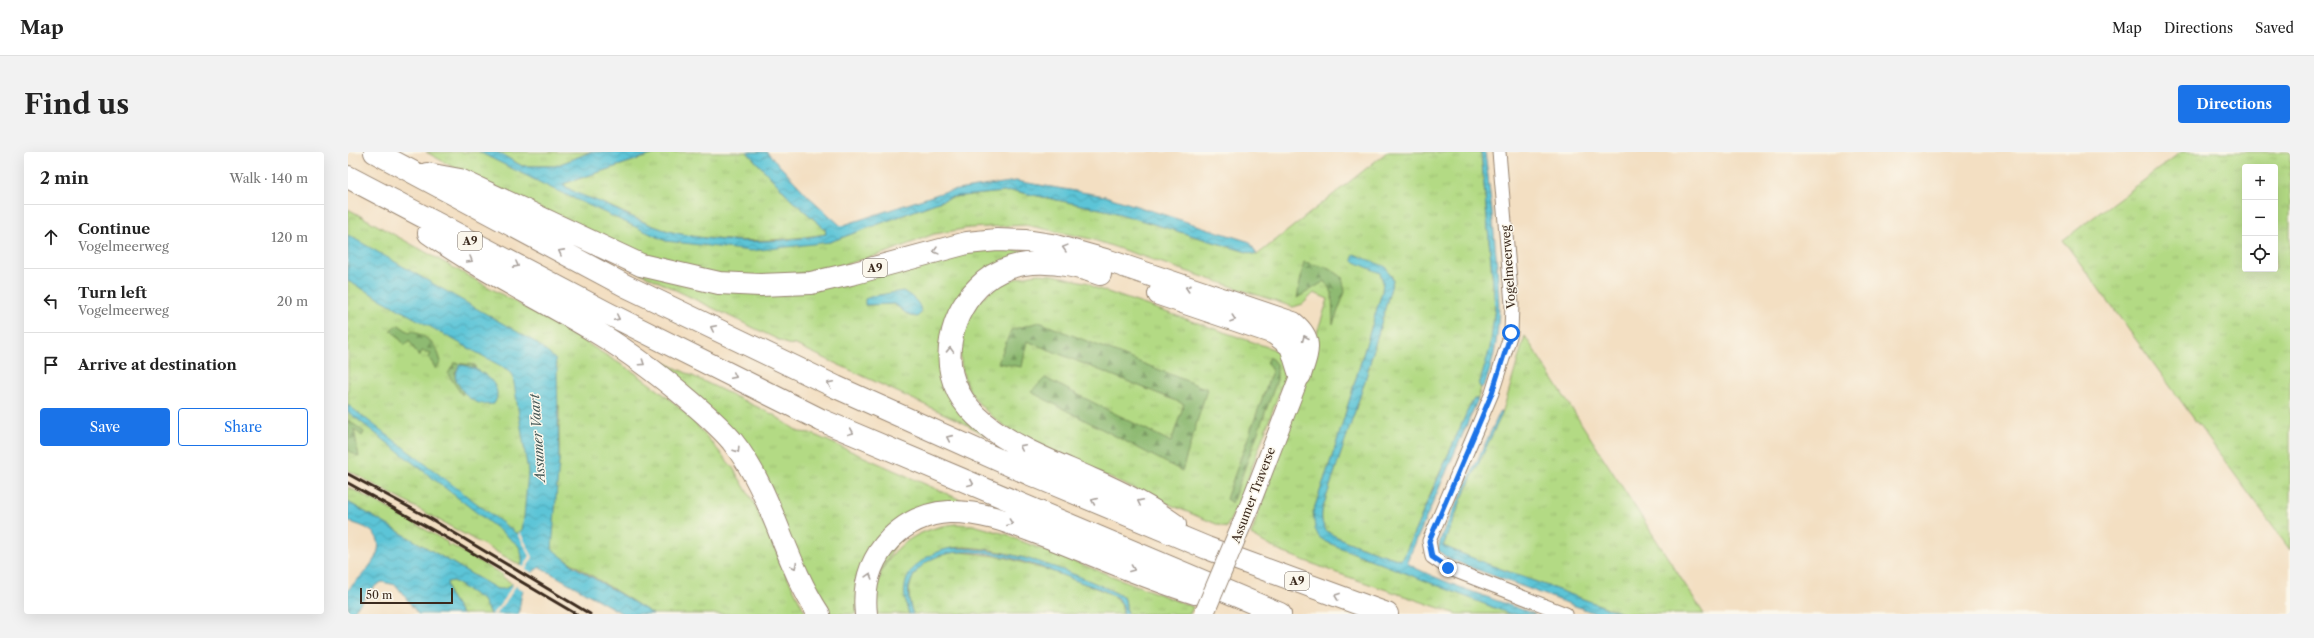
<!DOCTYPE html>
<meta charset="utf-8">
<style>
:root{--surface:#fff;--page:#f2f2f2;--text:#222;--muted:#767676;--line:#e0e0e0;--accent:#1a73e8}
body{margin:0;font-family:"Libre Caslon Text",serif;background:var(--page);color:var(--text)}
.controls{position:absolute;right:12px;top:12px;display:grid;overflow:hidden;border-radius:4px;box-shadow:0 4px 16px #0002}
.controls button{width:36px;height:36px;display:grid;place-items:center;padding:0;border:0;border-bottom:1px solid var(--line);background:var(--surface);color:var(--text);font:20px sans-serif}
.scale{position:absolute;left:12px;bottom:10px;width:93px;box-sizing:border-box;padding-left:4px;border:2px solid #3b2a1e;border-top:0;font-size:11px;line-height:14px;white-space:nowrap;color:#3b2a1e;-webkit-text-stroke:3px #fbf7ec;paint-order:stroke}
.stop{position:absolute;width:12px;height:12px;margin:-9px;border:3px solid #1a73e8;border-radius:50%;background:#fff}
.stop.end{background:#1a73e8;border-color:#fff;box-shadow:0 1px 4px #0008}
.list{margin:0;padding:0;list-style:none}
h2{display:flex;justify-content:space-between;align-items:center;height:52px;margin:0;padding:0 16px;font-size:17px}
h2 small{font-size:13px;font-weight:400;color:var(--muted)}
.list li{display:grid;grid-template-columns:26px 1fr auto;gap:12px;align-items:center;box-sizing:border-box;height:64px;padding:0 16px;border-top:1px solid var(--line)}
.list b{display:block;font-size:15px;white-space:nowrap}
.list p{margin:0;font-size:13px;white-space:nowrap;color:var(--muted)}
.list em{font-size:13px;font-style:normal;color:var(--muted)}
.actions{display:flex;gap:8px;padding:12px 16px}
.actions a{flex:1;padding:9px 0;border:1px solid var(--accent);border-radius:4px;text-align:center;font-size:14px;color:var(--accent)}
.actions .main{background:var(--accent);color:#fff}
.icon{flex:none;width:22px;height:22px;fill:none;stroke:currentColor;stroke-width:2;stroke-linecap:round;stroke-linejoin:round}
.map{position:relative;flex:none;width:1942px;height:462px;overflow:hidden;border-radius:4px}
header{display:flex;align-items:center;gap:24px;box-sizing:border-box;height:56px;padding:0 20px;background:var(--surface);border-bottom:1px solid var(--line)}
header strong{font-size:19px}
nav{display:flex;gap:22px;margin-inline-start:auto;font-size:14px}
.intro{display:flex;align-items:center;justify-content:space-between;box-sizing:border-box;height:96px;padding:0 24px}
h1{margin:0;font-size:28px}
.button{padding:10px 18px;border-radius:4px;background:var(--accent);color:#fff;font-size:14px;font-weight:700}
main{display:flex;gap:24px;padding:0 24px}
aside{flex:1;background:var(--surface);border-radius:4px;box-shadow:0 4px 16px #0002}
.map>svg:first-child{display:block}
.grass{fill:url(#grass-tufts);stroke:#778251;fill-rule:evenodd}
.forest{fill:url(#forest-firs);stroke:#647248}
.water{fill:url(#water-waves);stroke:#4b777a}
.pier{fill:#f3dfc2}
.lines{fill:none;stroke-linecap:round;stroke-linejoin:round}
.street-casing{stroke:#978470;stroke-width:15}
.secondary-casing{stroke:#978470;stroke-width:21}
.highway-casing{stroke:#978470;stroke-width:24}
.street{stroke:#fff;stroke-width:13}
.secondary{stroke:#fff;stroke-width:19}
.highway{stroke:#fff;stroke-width:22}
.rail{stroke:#3b2a1e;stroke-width:3}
.secondary-bridge-casing{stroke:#978470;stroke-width:21;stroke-linecap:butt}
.secondary-bridge{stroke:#fff;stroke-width:19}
.oneway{stroke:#a79f9a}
.route{stroke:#1a73e8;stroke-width:5}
.labels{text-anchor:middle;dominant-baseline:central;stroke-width:3;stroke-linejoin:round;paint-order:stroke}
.shield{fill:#fbf7ec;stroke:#75685c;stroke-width:1}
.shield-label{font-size:11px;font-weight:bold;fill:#3b2a1e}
.street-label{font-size:12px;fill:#3b2a1e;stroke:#fbf7ec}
.water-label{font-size:13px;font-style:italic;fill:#455856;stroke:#fbf7ec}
</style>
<header>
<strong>Map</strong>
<nav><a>Map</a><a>Directions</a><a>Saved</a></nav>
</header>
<div class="intro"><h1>Find us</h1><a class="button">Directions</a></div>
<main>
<aside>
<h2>2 min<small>Walk · 140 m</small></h2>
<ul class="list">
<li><svg class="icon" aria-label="ahead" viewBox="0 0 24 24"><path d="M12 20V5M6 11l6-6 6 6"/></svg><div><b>Continue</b><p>Vogelmeerweg</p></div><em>120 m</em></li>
<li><svg class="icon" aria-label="left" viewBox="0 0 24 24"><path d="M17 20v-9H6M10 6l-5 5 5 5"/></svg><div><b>Turn left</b><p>Vogelmeerweg</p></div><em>20 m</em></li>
<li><svg class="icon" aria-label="arrive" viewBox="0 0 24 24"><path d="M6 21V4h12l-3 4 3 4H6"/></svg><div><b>Arrive at destination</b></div></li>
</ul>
<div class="actions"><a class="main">Save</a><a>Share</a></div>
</aside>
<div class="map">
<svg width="1942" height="462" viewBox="0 0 1942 462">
<defs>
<pattern id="grass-tufts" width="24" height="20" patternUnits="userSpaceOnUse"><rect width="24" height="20" fill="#b3da84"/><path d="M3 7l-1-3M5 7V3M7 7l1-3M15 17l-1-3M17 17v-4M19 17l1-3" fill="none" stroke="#9bbb72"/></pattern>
<pattern id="forest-firs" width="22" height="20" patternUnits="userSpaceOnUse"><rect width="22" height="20" fill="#8eba72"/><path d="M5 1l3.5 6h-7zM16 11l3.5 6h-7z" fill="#75975d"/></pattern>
<pattern id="water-waves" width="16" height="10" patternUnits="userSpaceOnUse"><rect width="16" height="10" fill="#5bc4d7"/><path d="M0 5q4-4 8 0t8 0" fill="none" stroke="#4c9fae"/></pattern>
</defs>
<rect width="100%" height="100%" fill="#fbf7ec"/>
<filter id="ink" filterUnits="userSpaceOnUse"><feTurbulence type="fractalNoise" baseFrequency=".025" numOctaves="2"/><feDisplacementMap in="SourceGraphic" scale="8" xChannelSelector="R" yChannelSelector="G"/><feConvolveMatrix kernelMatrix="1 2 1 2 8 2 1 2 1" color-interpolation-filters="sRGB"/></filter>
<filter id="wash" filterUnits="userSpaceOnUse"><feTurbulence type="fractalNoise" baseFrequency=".012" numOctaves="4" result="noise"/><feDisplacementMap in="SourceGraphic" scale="16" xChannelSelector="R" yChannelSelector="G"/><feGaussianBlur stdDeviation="0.9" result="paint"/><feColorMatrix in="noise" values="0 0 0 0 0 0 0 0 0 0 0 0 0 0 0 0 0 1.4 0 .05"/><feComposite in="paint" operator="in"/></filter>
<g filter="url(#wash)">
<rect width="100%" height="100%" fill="#f3dfc2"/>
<path class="grass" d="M78,0H140L318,89L481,90L604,45L666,39L762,59L909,103L1039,0H1133L1147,154L1143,196L1131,233L1133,236L1130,247H1126L1086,333L1056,406L1052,408C1038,403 984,387 977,377C973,371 973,362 975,355L1016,232L1045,128L1043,122L1021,115L1032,121L1035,130L1034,140L987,296L965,360L978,390L1165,462H1109L989,421L931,399L903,383L980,147L966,141L955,152L945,155L743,87L678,73L621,76L586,82L540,100L475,119L416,125L370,123L300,106L114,20Z
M149,0H243L207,14H174Z
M312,0H399L444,48L477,77L478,82C427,90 375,92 324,80C301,74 280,62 259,53C245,47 225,42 215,32Z
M1833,0H1942V398L1715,88ZM1897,15H1927V117H1897Z
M0,57L216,177L287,221L318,244L343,266L385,316L406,351L416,374L422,378L433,412L458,462H305L209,402L204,397L203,390L211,308V253L174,414L0,318Z
M635,95L699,101L674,103L595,181L639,284L614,270L448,193L439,192L278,114L362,136ZM569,150L562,164L546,152L517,153Z
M691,122L705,123L741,131L745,135L931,199L937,209L938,222L891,351L878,376C836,359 795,341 753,322C712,303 652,282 625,244C611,223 608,192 619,169C632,139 660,125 691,122Z
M1177,184L1356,462H1276L1142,413L1095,394L1114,346L1154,262Z
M309,207L426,263L451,280L462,281L631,356L566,360L508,462H479L365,259Z
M0,335L21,346V349L24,347L94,387L99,390L100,394L103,393L155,423L154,425L164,431L157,438L149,437L0,350Z
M608,372L625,373L661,383L665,386L845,455L842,462H779L777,447L770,442C735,424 642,389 604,396C593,398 579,405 571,412C555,427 556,442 561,462H529C521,410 559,377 608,372Z
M613,400L655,405L706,420L763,442L773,451L775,462H565C551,424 577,401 613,400Z
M105,429L135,447L142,462H114L101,442L99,430Z"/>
<path class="forest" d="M956,110L981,116L994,125L997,140L985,172L984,141L977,129L949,146Z
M691,170L859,237L834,319L683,240L697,226L823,290L836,252L679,189L674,215L650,211L663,178Z
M51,173L62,181L64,178C80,187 88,190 93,210L88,217L81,206L83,201L74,199L71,205L61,188L57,193L43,178Z
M922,205L929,213V228L884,351L878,347L924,219L919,211Z
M106,211L127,213L128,221L111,215L107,221L108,230L116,236L114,243L100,222Z
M0,268L16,280L14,284L6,277L11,305L0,298Z"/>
<path class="water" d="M131,0H149L174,14H207L243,0H312L215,32C225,42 244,46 256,52C278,62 301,74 324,80C374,92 427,92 478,82L477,77L444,48L399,0H419L460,44L493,74L596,40L668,29L757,44L902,90L909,103L762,59L666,39L604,45L482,90L403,99L318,89L201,35Z
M1133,0H1137C1141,30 1144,60 1147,91C1151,134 1155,175 1142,217C1140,223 1138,233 1133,236L1131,233L1142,196L1147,154Z
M0,83L187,190L207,207L209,217L211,308L204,397L227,415L305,462H275L192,415C176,423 172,446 171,462H142L135,448L105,429L99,430L101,442L114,462H70L48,433L34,430L27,434L3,462H0V438C11,425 46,397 23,379C17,374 7,372 0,369V350L149,437H157C173,428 179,408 170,393L0,260V253L169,382L174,378L176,365L180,320L165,225L160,218L0,129Z
M1006,102L1038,115L1045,128L1016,232L975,355C973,362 973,371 977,377C984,387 1037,403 1052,408L1055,406L1121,255L1126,247H1130L1059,410C1067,421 1167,455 1187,462H1162L978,390L971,385L967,377L965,360L987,296L1034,140L1035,130L1032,121L1007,110L1004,107Z
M555,139C563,144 573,150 573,161L569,165L562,164L546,152L517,153V147L525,144Z
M111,213C128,213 159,232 146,252C126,255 114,242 107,225Z
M1153,258L1154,262L1114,346L1095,394L1142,413L1276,462H1249L1119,414L1098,405L1090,398L1094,382Z
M604,396C660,396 720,417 770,442L777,447L779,462H775C776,455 774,450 769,446C758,438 742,434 729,429C689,413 603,378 569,419C558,433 559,446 565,462H561C558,453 555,443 557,434C560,413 585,399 604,396Z"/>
<path class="pier" d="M172,380L185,405L178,417L185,421L177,439L168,434L158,450L148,462H144L156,448L165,432L162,430L172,413L176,415L182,404L170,382Z"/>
</g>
<g filter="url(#ink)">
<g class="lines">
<defs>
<path id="street" d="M1151,0L1164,152L1163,181L1144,241L1081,389L1084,405L1100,416L1218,462"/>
<path id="secondary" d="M901,355L952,223"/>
<path id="highway" d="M27,0L278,134L488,235L682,322L859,396L1039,462
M79,22L112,28L293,113L371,131L412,133L463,131L507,121L619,91L649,88L678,89L704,93L761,109L945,171C966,188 959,200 952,223
M0,25L259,161L473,268L932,462
M81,81C133,118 190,145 245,178C274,195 302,216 329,238C348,254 368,270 384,289C425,340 435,408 471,462
M752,122C715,109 669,103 637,129C618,145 607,165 603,188C588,270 686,301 743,327C773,340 801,354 827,373
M811,142L926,181L943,194L952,223
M518,462C515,434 522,408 542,387C558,371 578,361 601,360C637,359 670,374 703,386C751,405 798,426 847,441"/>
</defs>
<use href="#street" class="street-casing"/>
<use href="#secondary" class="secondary-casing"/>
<use href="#highway" class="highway-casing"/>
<use href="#street" class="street"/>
<use href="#secondary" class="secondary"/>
<use href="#highway" class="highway"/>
<path class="rail" d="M0,322L83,367L242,462
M0,331L101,387L228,462"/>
<defs>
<path id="secondary-bridge" d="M856,462L901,355"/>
</defs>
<use href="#secondary-bridge" class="secondary-bridge-casing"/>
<use href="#secondary-bridge" class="secondary-bridge"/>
</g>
<defs><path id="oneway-chevron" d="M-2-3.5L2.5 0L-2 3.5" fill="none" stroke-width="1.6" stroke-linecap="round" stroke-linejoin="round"/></defs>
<g class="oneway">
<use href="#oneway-chevron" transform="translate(717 96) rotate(-165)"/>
<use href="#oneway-chevron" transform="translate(588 99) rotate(165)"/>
<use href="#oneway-chevron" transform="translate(213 100) rotate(-152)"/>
<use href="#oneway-chevron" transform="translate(122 108) rotate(30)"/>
<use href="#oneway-chevron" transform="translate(168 113) rotate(28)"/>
<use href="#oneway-chevron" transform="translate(840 136) rotate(-162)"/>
<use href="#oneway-chevron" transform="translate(269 166) rotate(26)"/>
<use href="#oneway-chevron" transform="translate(885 167) rotate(19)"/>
<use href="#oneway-chevron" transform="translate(365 176) rotate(-154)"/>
<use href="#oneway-chevron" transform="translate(957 186) rotate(-113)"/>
<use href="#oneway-chevron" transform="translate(602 198) rotate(-88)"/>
<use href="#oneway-chevron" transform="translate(294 211) rotate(34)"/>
<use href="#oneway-chevron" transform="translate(386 224) rotate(26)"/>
<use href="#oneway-chevron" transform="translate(482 232) rotate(-154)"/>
<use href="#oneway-chevron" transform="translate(503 280) rotate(23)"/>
<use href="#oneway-chevron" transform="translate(601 286) rotate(-156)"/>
<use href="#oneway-chevron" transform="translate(674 295) rotate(-154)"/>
<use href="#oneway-chevron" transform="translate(389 298) rotate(57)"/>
<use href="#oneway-chevron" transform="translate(623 331) rotate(23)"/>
<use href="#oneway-chevron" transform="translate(746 349) rotate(-157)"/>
<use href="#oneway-chevron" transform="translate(792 350) rotate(-153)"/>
<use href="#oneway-chevron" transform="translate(662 371) rotate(21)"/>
<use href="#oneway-chevron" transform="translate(446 414) rotate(64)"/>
<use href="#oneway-chevron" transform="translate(784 417) rotate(21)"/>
<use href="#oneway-chevron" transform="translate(521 424) rotate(-73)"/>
<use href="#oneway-chevron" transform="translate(989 444) rotate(-160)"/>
</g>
</g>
<g class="lines" filter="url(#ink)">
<path class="route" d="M1100,416L1084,405L1081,389L1144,241L1163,181"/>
</g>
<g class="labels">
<g class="shield">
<rect x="110" y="80" width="24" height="18" rx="3"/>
<rect x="515" y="107" width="24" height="18" rx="3"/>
<rect x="937" y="420" width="24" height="18" rx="3"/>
</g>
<g class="shield-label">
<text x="122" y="89">A9</text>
<text x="527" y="116">A9</text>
<text x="949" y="429">A9</text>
</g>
<g class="street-label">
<text transform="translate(1160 115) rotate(-94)">Vogelmeerweg</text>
<text transform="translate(905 343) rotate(-69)">Assumer Traverse</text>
</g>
<g class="water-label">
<text transform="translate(189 286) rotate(-94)">Assumer Vaart</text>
</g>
</g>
</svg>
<div class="controls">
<button>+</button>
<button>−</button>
<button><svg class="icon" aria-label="locate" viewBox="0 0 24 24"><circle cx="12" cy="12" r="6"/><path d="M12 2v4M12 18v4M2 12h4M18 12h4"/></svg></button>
</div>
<div class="scale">50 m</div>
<div class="stop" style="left:1163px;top:181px"></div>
<div class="stop end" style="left:1100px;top:416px"></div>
</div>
</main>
